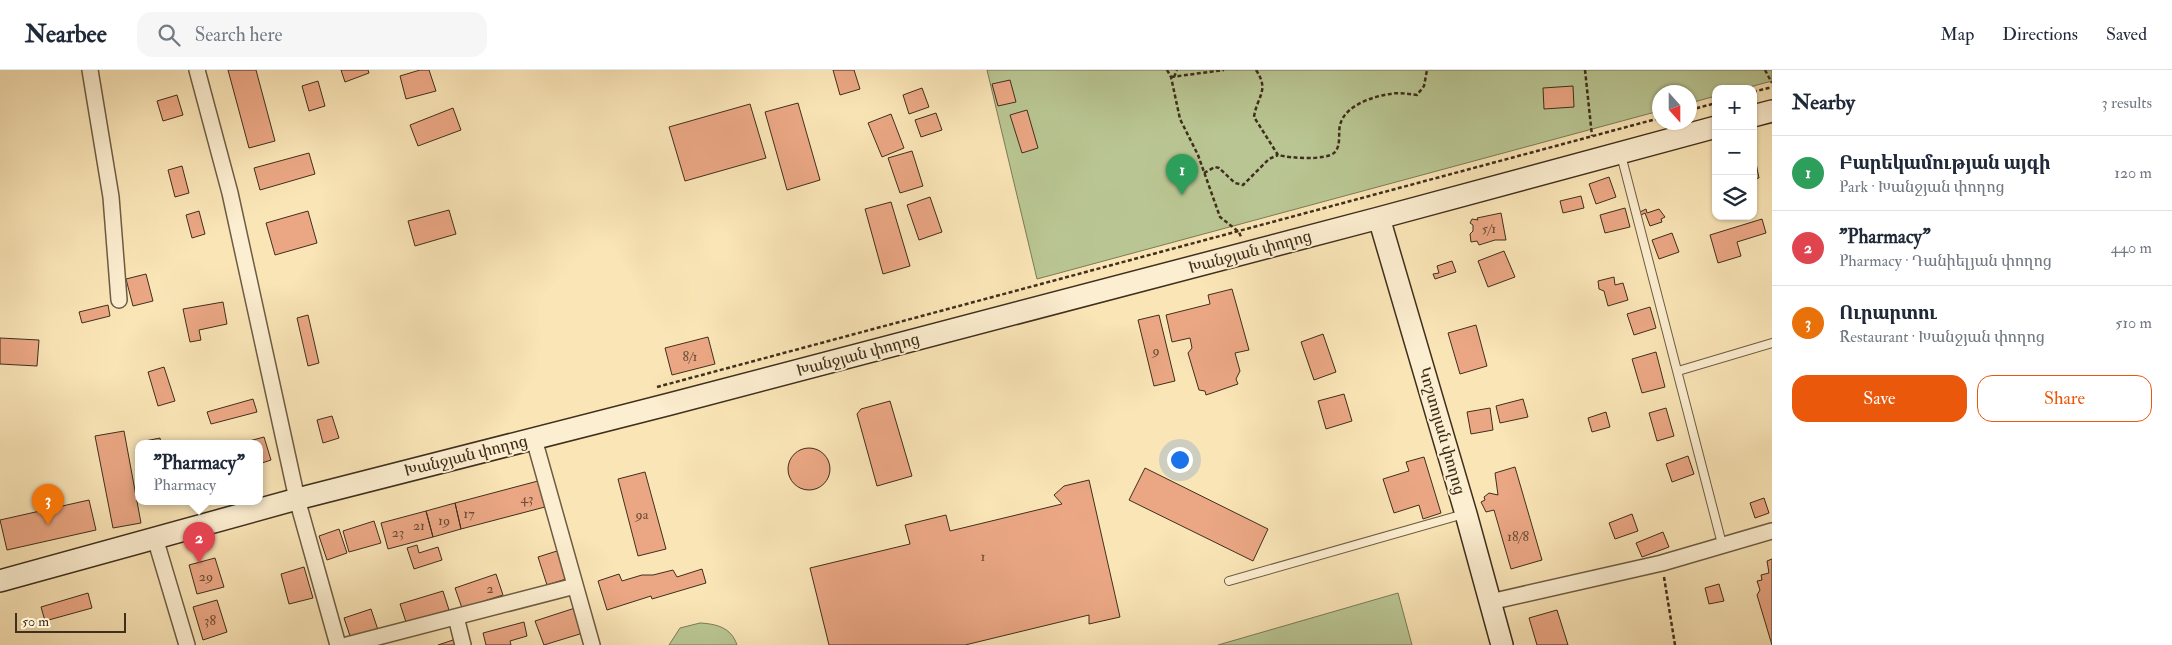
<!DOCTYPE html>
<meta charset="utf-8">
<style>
:root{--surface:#fff;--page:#f6f6f7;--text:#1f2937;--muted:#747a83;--line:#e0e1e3;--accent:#ea580c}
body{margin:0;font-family:"IM FELL Double Pica","Noto Serif Armenian",serif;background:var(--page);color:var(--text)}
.controls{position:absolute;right:15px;top:15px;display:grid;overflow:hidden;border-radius:10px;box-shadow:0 1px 4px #0004}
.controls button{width:45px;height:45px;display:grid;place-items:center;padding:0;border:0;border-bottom:1px solid var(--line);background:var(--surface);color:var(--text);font:25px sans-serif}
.compass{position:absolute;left:1652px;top:15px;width:45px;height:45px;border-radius:50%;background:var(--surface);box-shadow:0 1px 4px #0004;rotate:159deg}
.scale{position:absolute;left:15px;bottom:12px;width:111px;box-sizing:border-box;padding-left:5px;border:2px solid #3f2f1c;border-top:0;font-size:14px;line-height:18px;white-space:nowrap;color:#3f2f1c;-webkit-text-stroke:4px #fceed0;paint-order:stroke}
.you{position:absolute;left:1179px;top:389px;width:18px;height:18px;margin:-12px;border:4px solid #fff;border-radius:50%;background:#1a73e8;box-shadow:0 0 0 8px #1a73e833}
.badge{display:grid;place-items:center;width:32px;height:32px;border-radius:50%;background:var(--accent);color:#fff;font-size:16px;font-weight:700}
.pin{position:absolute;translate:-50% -41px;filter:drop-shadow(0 1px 2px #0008)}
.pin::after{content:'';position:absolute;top:26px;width:18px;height:15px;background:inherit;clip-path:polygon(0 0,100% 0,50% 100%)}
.popup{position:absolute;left:135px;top:370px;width:128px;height:65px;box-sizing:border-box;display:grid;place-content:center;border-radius:10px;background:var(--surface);filter:drop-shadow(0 1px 4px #0005);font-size:16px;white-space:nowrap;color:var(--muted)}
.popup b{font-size:19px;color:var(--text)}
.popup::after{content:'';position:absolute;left:50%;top:100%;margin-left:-10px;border:10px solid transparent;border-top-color:var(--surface)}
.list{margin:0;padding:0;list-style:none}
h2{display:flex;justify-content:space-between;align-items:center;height:65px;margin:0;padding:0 20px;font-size:21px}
h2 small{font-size:16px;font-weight:400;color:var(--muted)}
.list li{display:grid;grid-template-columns:32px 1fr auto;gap:15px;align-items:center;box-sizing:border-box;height:75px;padding:0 20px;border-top:1px solid var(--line)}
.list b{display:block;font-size:19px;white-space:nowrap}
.list p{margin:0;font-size:16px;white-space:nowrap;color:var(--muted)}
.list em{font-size:16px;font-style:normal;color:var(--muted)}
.actions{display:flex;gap:10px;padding:15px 20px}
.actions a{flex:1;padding:11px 0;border:1px solid var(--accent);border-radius:15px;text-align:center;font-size:18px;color:var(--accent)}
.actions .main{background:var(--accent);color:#fff}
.icon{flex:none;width:28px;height:28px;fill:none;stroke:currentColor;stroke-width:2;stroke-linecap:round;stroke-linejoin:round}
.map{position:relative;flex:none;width:1772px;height:575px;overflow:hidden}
header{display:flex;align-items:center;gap:30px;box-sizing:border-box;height:70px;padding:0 25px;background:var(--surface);border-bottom:1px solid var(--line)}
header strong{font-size:24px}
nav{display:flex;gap:28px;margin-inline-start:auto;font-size:18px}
.search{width:350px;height:45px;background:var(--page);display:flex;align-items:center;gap:12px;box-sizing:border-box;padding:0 18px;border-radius:15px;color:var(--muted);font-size:19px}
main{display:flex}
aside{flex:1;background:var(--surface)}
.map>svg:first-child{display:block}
.green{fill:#b9c693;stroke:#7c7a58}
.building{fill:#eba784;stroke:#3f2f1c}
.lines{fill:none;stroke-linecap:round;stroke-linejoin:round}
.lane-casing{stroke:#6e5c43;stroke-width:10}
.street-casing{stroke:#6e5c43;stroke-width:18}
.secondary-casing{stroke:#3f2f1c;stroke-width:24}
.path{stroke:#3f2f1c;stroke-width:2.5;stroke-dasharray:4 2.5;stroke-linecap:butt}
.lane{stroke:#fceed0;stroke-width:8}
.street{stroke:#fceed0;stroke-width:15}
.secondary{stroke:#fceed0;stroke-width:21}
.labels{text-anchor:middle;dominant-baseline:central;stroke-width:4;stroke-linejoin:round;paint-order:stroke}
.number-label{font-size:14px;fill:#6a4d36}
.street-label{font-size:16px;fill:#3f2f1c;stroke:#fceed0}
</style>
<header>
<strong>Nearbee</strong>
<div class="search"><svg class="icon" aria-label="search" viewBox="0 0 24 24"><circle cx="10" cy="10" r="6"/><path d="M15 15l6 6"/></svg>Search here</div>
<nav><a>Map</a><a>Directions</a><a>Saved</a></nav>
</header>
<main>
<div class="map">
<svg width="1772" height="575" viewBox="0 0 1772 575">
<rect width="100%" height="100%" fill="#fae5b7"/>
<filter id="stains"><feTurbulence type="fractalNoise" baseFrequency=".004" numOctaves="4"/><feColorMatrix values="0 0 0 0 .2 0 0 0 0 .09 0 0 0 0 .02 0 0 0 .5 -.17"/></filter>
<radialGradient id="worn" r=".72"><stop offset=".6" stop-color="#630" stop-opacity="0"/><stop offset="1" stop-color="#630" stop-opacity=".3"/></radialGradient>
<path class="green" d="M987,0H1772V11L1742,19H1716V26L1690,33V22H1660L1659,41L1037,209Z
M1398,523L1412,575H1218Z
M700,553C716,554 731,557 737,575H669L680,558Z"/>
<path class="building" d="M228,0H256L275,71L249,78Z
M341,0H368L369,3L345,12Z
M420,0H429L436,21L406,29L400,6Z
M833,0H854L860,19L840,25Z
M1010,10L1016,32L998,36L992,14Z
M318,11L325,36L309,41L302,16Z
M1573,16L1574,37L1544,39L1543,18Z
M922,18L929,37L909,44L903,25Z
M177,25L183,45L163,51L157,31Z
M798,33L820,110L787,120L765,42Z
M750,34L766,88L685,111L669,57Z
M453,38L461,60L418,76L410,55Z
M1027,40L1038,78L1022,83L1010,45Z
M936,43L942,60L921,67L915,50Z
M891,44L904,78L882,87L868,53Z
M912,81L923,116L900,123L888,88Z
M309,83L315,104L260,120L254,98Z
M1753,88H1755L1759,108L1753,109Z
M182,96L189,123L175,127L168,100Z
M1609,107L1616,127L1596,134L1589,114Z
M1581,126L1584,138L1563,143L1560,131Z
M930,127L942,162L919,170L907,135Z
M891,132L910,196L883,204L865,139Z
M1625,138L1630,157L1605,163L1600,145Z
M1646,139L1647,143L1659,139L1665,147L1661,149L1662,152L1650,156L1645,143L1641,145L1640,142Z
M449,140L456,164L415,176L408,151Z
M199,141L205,164L192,168L186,145Z
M308,141L317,173L275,185L266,153Z
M1501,143L1506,170H1495L1479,175L1477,171L1471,172L1470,164L1473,161V155L1470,153L1472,149L1478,150L1477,148Z
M1762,149L1766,163L1737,172L1741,186L1718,193L1710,165Z
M1672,163L1679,182L1659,189L1652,170Z
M1504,181L1515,207L1488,217L1478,191Z
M1452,191L1456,202L1435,209L1433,204L1439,203L1437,196Z
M146,204L153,231L133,236L126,209Z
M1614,207L1615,215L1623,213L1628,230L1608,236L1604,221L1599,219L1598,211Z
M1232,219L1249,280L1235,283L1240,301L1236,309L1238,314L1206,325L1205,321L1199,320L1188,283L1192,278L1190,268L1172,272L1166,245L1210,234L1208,225Z
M223,232L227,254L199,260L201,270L190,272L183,239Z
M108,235L110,246L82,253L79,242Z
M1650,237L1656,258L1634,265L1627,244Z
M308,245L319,293L308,296L297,248Z
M1159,245L1175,311L1154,316L1138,250Z
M1476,255L1487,296L1460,304L1448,263Z
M1323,264L1336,302L1314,310L1301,272Z
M708,267L715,294L672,305L665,278Z
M0,268L39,270L37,296L0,294Z
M1656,282L1665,317L1642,323L1632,289Z
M164,297L175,331L158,336L148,302Z
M1344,324L1352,351L1326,359L1318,331Z
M253,329L257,342L211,354L207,342Z
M1523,329L1528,347L1500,353L1496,336Z
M890,331L912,406L877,416L857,344L861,339Z
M1490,338L1493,360L1471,364L1467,342Z
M1666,338L1674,366L1657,371L1649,343Z
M1606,342L1610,357L1592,362L1588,348Z
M332,346L339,368L323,373L317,350Z
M124,361L141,453L113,458L95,366Z
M264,367L271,390L259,394V374H238Z
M160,368L161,374H146L145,371Z
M788 399a21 21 0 1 1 42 0a21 21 0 1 1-42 0Z
M1688,386L1694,404L1672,412L1666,394Z
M1424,387L1441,443L1423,449L1419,435L1394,443L1383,409L1409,401L1406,392Z
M1515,397L1542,490L1511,499L1494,440L1486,442L1481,432L1485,430L1484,427L1489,423L1498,425L1495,403Z
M1145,398L1268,459L1253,491L1129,430Z
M645,402L666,479L638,486L618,409Z
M1089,410L1120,547L1089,554V545L965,575H829L810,498L910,474L905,455L946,445L950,461L1062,434L1054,425L1064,416Z
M538,411L545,437L461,459L455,433Z
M1764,428L1769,443L1755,448L1750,433Z
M89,430L96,460L7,480L0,450Z
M455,433L461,459L433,467L426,441Z
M426,441L433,467L388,479L381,453Z
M1632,444L1638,461L1615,469L1609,453Z
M374,451L381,473L349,482L343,461Z
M339,459L347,483L327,490L319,466Z
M1663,462L1669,477L1642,487L1636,473Z
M417,475L419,483L438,477L442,490L414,499L407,478Z
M557,481L566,509L547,515L538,487Z
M215,488L224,517L197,524L189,495Z
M1772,489V575L1757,525L1760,520L1757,511L1762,510L1761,505L1769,503L1767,491Z
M304,497L313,528L289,534L281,504Z
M702,499L706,513L652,529L651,526L607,540L598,511L619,504L622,511L642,505H653L673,500L677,507Z
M496,504L503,525L462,538L455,518Z
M1719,514L1724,531L1709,534L1705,518Z
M443,521L449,540L406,552L400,534Z
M88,523L92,538L45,551L41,537Z
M217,530L227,562L203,570L193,537Z
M575,538L583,563L544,575L535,551Z
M371,539L378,560L351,569L344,548Z
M1557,540L1568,575H1537L1529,548Z
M524,552L527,566L510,571L511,575H486L483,563Z
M453,570L455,575H438Z"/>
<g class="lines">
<defs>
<path id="lane" d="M1621,85L1722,474
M1678,301L1772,273
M1229,511L1464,444"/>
<path id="street" d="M90,0L111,127L119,230
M197,0L230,123L297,429L338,575
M534,369L592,575
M155,468L187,575
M1490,532L1662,493L1772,461
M456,547L463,575
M347,575L575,516"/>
<path id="secondary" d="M1753,46L1772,41
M1379,148L1466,444L1502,575
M0,511L297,429L670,334L1379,148L1716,57"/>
</defs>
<use href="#lane" class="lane-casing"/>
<use href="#street" class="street-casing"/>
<use href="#secondary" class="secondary-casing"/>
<path class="path" d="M1167,0L1171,7L1180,49L1198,85L1220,147L1239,162L1241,167
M1256,0C1270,21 1257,26 1254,47L1278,85C1289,88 1327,91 1335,82C1342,74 1337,61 1341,52C1347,35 1374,26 1390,24C1399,22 1408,24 1417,25L1424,16L1427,0
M1585,0L1592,66
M1765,0L1772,13
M1171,7L1224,0
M1174,7L1177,0
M1753,22L1772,17
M1690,40L1716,33
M1204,103L1215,97L1219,98L1235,113L1243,115L1269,89L1278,85
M657,317L1660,48
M1664,507L1675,575"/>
<use href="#lane" class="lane"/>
<use href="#street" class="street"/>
<use href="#secondary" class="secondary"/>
</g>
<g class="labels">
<g class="number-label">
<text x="1489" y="158">5/1</text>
<text x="1156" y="280">9</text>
<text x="690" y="286">8/1</text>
<text x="527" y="428">43</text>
<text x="469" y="443">17</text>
<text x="642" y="444">9a</text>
<text x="444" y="450">19</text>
<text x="419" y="455">21</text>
<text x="398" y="462">23</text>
<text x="1518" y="466">18/8</text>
<text x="983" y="486">1</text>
<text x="206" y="506">29</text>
<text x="490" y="518">2</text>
<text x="210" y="550">38</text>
</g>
<g class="street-label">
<text transform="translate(1250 182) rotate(-15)">Խանջյան փողոց</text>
<text transform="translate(858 285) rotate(-15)">Խանջյան փողոց</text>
<text transform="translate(1442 361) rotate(74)">Կոշտոյան փողոց</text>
<text transform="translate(466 386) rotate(-14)">Խանջյան փողոց</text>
</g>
</g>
<rect width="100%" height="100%" filter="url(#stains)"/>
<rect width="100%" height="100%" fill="url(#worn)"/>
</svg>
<div class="controls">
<button>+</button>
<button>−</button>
<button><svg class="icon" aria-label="layers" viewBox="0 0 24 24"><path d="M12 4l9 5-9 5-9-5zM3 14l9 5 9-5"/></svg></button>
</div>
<svg class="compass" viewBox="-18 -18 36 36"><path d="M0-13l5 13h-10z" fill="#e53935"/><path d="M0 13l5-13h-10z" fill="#747a83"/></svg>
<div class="scale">50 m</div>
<div class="you"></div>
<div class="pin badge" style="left:1182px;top:125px;background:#2e9e5b">1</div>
<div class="pin badge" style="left:199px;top:493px;background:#e0444e">2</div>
<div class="popup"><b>&quot;Pharmacy&quot;</b>Pharmacy</div>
<div class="pin badge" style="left:48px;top:455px;background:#e8710a">3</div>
</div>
<aside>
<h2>Nearby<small>3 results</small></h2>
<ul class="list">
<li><span class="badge" style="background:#2e9e5b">1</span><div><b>Բարեկամության այգի</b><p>Park · Խանջյան փողոց</p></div><em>120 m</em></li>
<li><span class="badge" style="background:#e0444e">2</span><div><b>&quot;Pharmacy&quot;</b><p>Pharmacy · Դանիելյան փողոց</p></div><em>440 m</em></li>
<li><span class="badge" style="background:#e8710a">3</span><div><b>Ուրարտու</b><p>Restaurant · Խանջյան փողոց</p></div><em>510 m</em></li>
</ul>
<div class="actions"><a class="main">Save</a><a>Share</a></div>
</aside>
</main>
